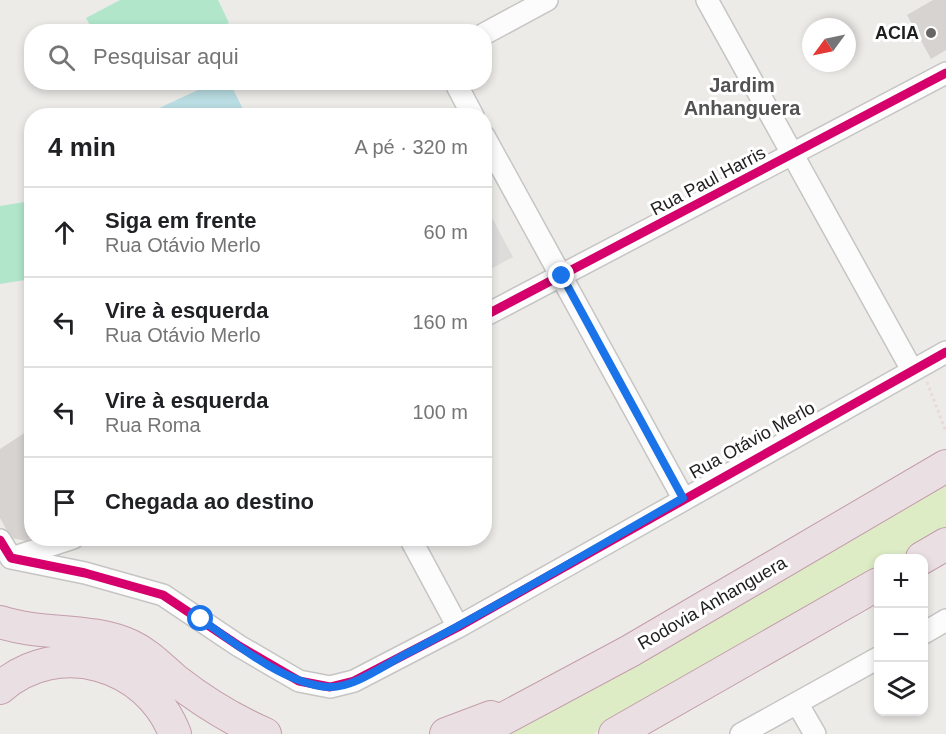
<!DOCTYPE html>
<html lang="pt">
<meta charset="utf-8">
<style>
:root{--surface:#fff;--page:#f2f2f2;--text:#202124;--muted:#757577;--line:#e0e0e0}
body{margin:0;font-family:Arial,sans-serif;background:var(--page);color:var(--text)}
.controls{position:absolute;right:18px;bottom:18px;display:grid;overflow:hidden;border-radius:12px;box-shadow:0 3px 9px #0003}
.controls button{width:54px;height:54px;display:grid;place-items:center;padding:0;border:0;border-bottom:2px solid var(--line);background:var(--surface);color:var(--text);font:30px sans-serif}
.compass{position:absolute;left:802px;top:18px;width:54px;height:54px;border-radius:50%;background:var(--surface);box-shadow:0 3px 9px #0003;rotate:237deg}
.stop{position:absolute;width:18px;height:18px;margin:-14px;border:4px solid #1a73e8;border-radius:50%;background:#fff}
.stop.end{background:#1a73e8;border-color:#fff;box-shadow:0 2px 6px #0008}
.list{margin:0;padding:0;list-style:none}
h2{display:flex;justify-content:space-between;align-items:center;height:78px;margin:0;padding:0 24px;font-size:26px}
h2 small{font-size:20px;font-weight:400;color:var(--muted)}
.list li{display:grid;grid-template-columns:39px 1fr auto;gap:18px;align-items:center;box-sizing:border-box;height:90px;padding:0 24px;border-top:2px solid var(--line)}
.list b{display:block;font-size:22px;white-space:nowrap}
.list p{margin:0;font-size:20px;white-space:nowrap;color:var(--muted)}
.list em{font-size:20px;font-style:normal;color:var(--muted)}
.icon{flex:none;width:33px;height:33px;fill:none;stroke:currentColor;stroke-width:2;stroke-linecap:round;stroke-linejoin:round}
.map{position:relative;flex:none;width:946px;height:734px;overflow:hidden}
.search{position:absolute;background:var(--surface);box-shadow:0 3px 9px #0003;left:24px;top:24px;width:468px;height:66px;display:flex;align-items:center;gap:15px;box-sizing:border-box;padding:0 21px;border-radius:24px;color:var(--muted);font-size:22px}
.panel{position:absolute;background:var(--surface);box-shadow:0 3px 9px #0003;left:24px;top:108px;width:468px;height:438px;border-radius:24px}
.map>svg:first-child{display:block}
.grass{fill:#ddecc5}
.pitch{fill:#b1e6cb}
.parking{fill:#dddcdb}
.water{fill:#b9dde2}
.building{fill:#d6d3d0}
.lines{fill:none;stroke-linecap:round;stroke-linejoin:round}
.minor-casing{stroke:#c6c5c4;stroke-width:24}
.highway-casing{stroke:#c49dac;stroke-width:34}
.path{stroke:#ebd9d9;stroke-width:3;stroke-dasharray:3 3;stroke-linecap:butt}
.minor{stroke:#fcfcfc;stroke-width:21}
.highway{stroke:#eadfe2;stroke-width:32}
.cycleway-casing{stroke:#fff;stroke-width:13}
.cycleway{stroke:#d6006c;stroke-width:9}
.route{stroke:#1a73e8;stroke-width:8}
.poi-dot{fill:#676665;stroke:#fff;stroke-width:2}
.labels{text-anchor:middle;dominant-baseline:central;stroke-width:6;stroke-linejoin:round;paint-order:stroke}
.poi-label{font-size:18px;font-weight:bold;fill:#1f1f1f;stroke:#fff;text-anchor:end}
.street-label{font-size:18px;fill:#1f1f1f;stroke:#fff}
.neighbourhood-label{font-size:20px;font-weight:bold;fill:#525252;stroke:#fff}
</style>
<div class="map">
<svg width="946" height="734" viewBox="0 0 946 734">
<rect width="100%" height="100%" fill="#edebe8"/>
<path class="grass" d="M946,479V532L901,558H878V572L593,734H497Z"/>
<path class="pitch" d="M120,0H218L229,23L212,31H93L86,18Z
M31,201V279L0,284V206Z"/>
<path class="parking" d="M484,203L513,257L485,272H484Z"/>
<path class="water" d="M213,83H230L245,113L240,116L144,115Z"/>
<path class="building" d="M933,0H946V50L931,59L907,15Z
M32,428V537L26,541L11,538L0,518V449Z"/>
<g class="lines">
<defs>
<path id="minor" d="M707,0L912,370
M484,34L547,0
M455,82L473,116
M484,136L683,498
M484,316L946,73
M410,538L458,627
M0,540L11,558L85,573L163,595L239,646L299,681L330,687L354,681L458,627L946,352
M15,557L73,538
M924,633L946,620
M797,703L815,734
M741,734L878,658"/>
<path id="highway" d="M922,558L946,544
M0,622C42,636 90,627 131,646C148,654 160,667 174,679C202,701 233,720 265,734
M0,688C58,637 148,663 175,734
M446,734L491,717
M475,734L630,651L946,466
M615,734L878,584"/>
</defs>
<use href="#minor" class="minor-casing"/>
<use href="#highway" class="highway-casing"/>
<path class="path" d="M927,382L946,432"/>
<use href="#minor" class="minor"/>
<use href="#highway" class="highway"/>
<defs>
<path id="cycleway" d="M484,316L946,73
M0,540L11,558L85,573L163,595L239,646L299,681L330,687L354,681L458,627L946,352"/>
</defs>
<use href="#cycleway" class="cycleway-casing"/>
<use href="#cycleway" class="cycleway"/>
</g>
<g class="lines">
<path class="route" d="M201,619C234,643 286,685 329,687C353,688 383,666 404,655C498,606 590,551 683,498L562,276"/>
</g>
<circle class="poi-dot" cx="931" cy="33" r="6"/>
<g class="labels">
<g class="poi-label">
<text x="919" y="33">ACIA</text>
</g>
<g class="street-label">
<text transform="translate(708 181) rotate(-28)">Rua Paul Harris</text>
<text transform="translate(752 440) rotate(-29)">Rua Otávio Merlo</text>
<text transform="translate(712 603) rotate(-30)">Rodovia Anhanguera</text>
</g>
<g class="neighbourhood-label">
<text x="742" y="85">Jardim<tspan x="742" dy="23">Anhanguera</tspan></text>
</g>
</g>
</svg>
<div class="controls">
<button>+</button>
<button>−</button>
<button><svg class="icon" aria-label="layers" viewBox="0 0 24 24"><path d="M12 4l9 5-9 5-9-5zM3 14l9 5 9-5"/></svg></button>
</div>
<svg class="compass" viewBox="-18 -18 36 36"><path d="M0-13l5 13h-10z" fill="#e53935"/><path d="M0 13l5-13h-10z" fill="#757577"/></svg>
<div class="stop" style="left:201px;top:619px"></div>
<div class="stop end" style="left:562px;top:276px"></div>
<div class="search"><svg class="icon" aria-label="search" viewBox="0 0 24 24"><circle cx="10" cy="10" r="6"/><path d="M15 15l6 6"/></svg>Pesquisar aqui</div>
<section class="panel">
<h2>4 min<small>A pé · 320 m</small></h2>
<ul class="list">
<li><svg class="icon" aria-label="ahead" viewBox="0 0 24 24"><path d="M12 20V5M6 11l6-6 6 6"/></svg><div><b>Siga em frente</b><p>Rua Otávio Merlo</p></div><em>60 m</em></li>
<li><svg class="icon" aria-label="left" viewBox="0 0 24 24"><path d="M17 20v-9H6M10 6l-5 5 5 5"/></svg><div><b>Vire à esquerda</b><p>Rua Otávio Merlo</p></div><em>160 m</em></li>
<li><svg class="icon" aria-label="left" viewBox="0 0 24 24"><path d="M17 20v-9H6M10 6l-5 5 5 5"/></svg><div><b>Vire à esquerda</b><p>Rua Roma</p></div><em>100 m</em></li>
<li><svg class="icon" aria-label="arrive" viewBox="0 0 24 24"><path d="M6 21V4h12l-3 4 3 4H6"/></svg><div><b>Chegada ao destino</b></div></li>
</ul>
</section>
</div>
